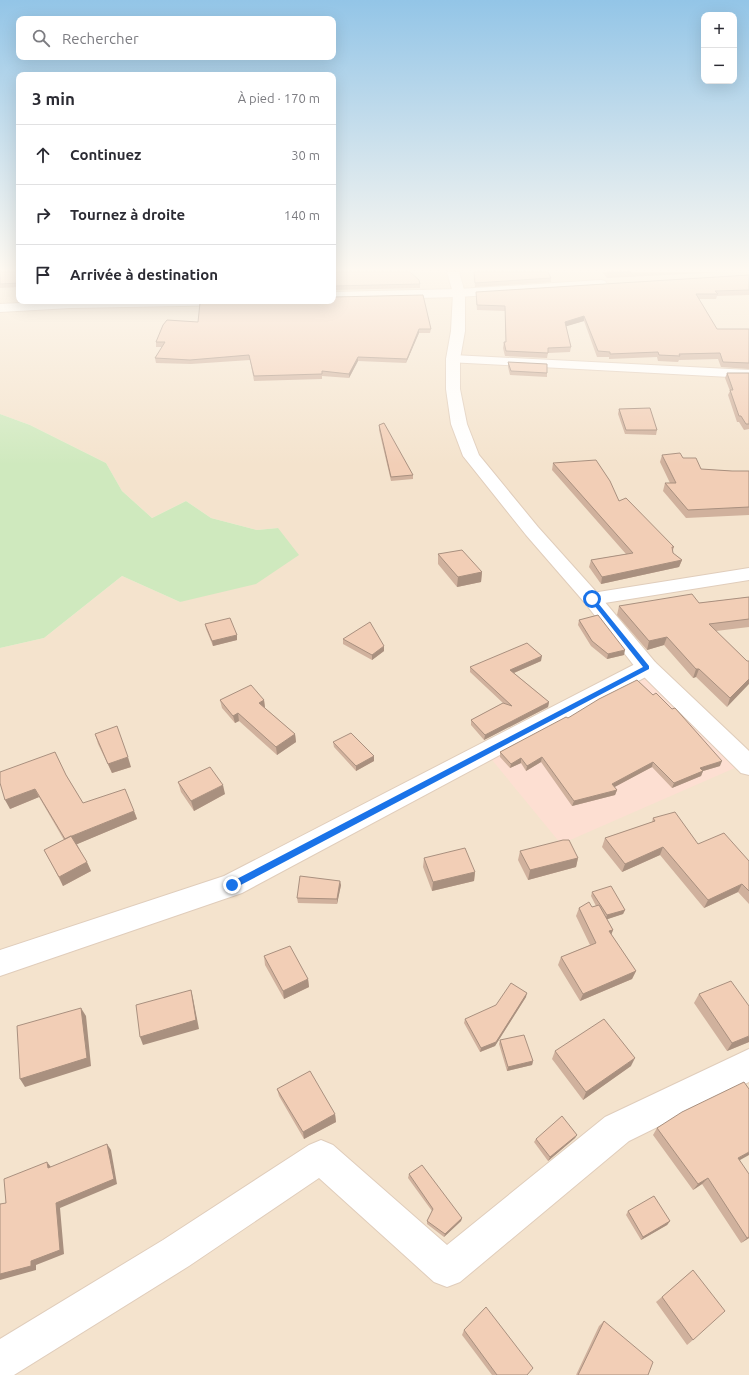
<!DOCTYPE html>
<html lang="fr">
<meta charset="utf-8">
<style>
:root{--surface:#fff;--page:#f2f2f3;--text:#2b2b33;--muted:#7c7c81;--line:#e1e1e2}
body{margin:0;font-family:Ubuntu,sans-serif;background:var(--page);color:var(--text)}
.controls{position:absolute;right:12px;top:12px;display:grid;overflow:hidden;border-radius:8px;box-shadow:0 4px 16px #0002}
.controls button{width:36px;height:36px;display:grid;place-items:center;padding:0;border:0;border-bottom:1px solid var(--line);background:var(--surface);color:var(--text);font:20px sans-serif}
.stop{position:absolute;width:12px;height:12px;margin:-9px;border:3px solid #1a73e8;border-radius:50%;background:#fff}
.stop.end{background:#1a73e8;border-color:#fff;box-shadow:0 1px 4px #0008}
.list{margin:0;padding:0;list-style:none}
h2{display:flex;justify-content:space-between;align-items:center;height:52px;margin:0;padding:0 16px;font-size:17px}
h2 small{font-size:13px;font-weight:400;color:var(--muted)}
.list li{display:grid;grid-template-columns:26px 1fr auto;gap:12px;align-items:center;box-sizing:border-box;height:60px;padding:0 16px;border-top:1px solid var(--line)}
.list b{display:block;font-size:15px;white-space:nowrap}
.list em{font-size:13px;font-style:normal;color:var(--muted)}
.icon{flex:none;width:22px;height:22px;fill:none;stroke:currentColor;stroke-width:2;stroke-linecap:round;stroke-linejoin:round}
.map{position:relative;flex:none;width:749px;height:1375px;overflow:hidden}
.search{position:absolute;background:var(--surface);box-shadow:0 4px 16px #0002;left:16px;top:16px;width:320px;height:44px;display:flex;align-items:center;gap:10px;box-sizing:border-box;padding:0 14px;border-radius:8px;color:var(--muted);font-size:15px}
.panel{position:absolute;background:var(--surface);box-shadow:0 4px 16px #0002;left:16px;top:72px;width:320px;height:232px;border-radius:8px}
.map>svg:first-child{display:block}
.residential{fill:#f4e3cd}
.commercial{fill:#fddfd2}
.green{fill:#cfe9be}
.lines{fill:none;stroke-linecap:round;stroke-linejoin:round}
.minor-casing{stroke:#e0cdbb;stroke-width:2}
.tertiary-casing{stroke:#e0cdbb;stroke-width:2}
.minor{fill:#fff;fill-rule:evenodd}
.tertiary{fill:#fff;fill-rule:evenodd}
.wall{fill:#d0b19d}
.shaded-wall{fill:#a9907f}
.building{fill:#f2ceb6;stroke:#a9907f}
.route{fill:#1a73e8}
</style>
<div class="map">
<svg width="749" height="1375" viewBox="0 0 749 1375">
<rect width="100%" height="100%" fill="#fcf1df"/>
<path class="residential" d="M0,272H19V301H333V272H749V1375H0V648L44,638L122,576L180,602L278,528L257,530L211,518L186,501L152,518L122,491L106,463L30,425L0,414Z"/>
<path class="commercial" d="M645,675L737,767L561,844L488,755Z"/>
<path class="green" d="M0,414L30,425L106,463L122,491L152,518L186,501L211,518L257,530L278,528L299,555L256,584L180,602L122,576L44,638L0,648Z"/>
<g class="lines">
<defs>
<path id="minor" d="M601,280L605,281L607,284L605,287L459,297L333,300V292L459,289Z
M61,301H243L241,304L237,305L70,308L0,312V304Z
M453,355L749,370V378L448,362L446,359L448,356Z
M749,568V580L592,605L585,603L582,599L585,595L592,593Z
M647,660L655,662L658,667L655,672L242,893L0,976V950L224,876L639,662Z
M749,1049V1082L629,1141L460,1282L447,1287L434,1282L319,1178L189,1266L14,1375H0V1339L163,1240L309,1145L321,1140L333,1145L447,1245L605,1117Z"/>
<path id="tertiary" d="M447,272H459L465,293V331L460,359V389L467,424L479,455L538,527L599,595L655,662L749,751V775L741,773L639,672L585,603L526,535L463,456L451,424L446,389V359L451,331L453,293Z"/>
</defs>
<use href="#minor" class="minor-casing"/>
<use href="#tertiary" class="tertiary-casing"/>
<use href="#minor" class="minor"/>
<use href="#tertiary" class="tertiary"/>
</g>
<path class="wall" d="M0,272H19V287L0,288Z
M333,272L420,284V288L333,290Z
M474,272H548L551,278V282L475,287Z
M602,272H725L607,278Z
M749,275V295L717,296L716,299H699L717,329H749V369L721,367L718,359L679,360L678,362L658,361L657,357L609,359V357H597L584,321L566,326L571,347L570,352L548,353L547,358L505,356L503,348L504,342H506L505,311L477,310L476,297V292Z
M198,322L431,329L430,333H419L406,363L358,361L349,378L322,376V379L254,381L250,360L191,364L156,363L155,358L163,347H156V342Z
M508,362L547,373V377L510,375L508,367Z
M727,373H749V429L744,430L739,422H737L728,395L730,391L725,378Z
M619,409L657,430L656,435L625,434L618,414Z
M379,425L413,475V479L391,481L379,430Z
M662,455L683,458L701,469L732,471H749V515L686,518L663,491L665,483H670L660,462Z
M553,463L619,501L674,547L673,550V553L682,560L679,567L601,584L589,567L591,560L626,554L552,470Z
M438,554L482,572L481,582L457,587L438,564Z
M749,597V627L716,631L747,661L727,707L696,677L693,678L664,645L647,650L617,615L619,606L699,603Z
M579,620L624,655L607,659L591,646L578,625Z
M205,624L237,640L213,646L206,629Z
M343,639L384,651L372,660L343,644Z
M541,661L514,673L549,702L548,707L484,740L471,725V720L503,703L470,672V667Z
M220,700H264L265,708L295,734L296,742L277,755L239,721L235,723L222,708Z
M568,718L720,766L703,771L701,776L672,788L652,767L614,787L617,790L615,795L572,806L541,762L526,771L521,763L510,768L500,757V752Z
M95,734L131,767L112,773L98,744Z
M333,742L374,756V761L356,771L334,747Z
M55,752L66,775L83,803L134,811L137,819L77,844L91,871L63,886L49,859L44,850L64,840L39,797L10,809Z
M178,782L225,794L194,811L181,792Z
M653,818L698,844L749,861V904L738,892L704,908L660,855L622,872L602,847L605,838L652,822Z
M520,851L578,858L576,867L528,880L518,860Z
M424,858L475,872L474,881L432,891L423,867Z
M341,885L337,904L298,903L297,898Z
M592,892L625,910L623,914L607,919L613,930L611,934L636,971L632,979L580,1001L558,965L561,957L590,945L576,916L579,908L592,907L596,906L591,896Z
M264,956L308,979L309,987L284,999L265,965Z
M699,994L749,1042L727,1051L694,1003Z
M526,997L495,1046L480,1052L464,1023L465,1019Z
M500,1040L533,1061L532,1065L507,1071L499,1044Z
M555,1051L631,1066L583,1100L552,1059Z
M277,1089L335,1114L336,1122L304,1139L279,1096Z
M657,1128L740,1160L749,1238L741,1243L702,1184L693,1190L653,1135Z
M577,1135L575,1138L548,1161L534,1142L536,1139Z
M409,1174L462,1218L461,1221L444,1237L427,1224V1221L432,1211L408,1178Z
M628,1211L670,1221L667,1225L641,1240L626,1215Z
M693,1270V1340L687,1345L656,1302Z
M604,1321L648,1375H576L599,1326Z
M464,1330L527,1375H492L462,1335Z"/>
<path class="shaded-wall" d="M584,316V321L564,327L565,322Z
M419,329V333L406,363L407,359Z
M358,357V361L349,378V374Z
M682,560L679,567L601,584L602,577Z
M482,572L481,582L457,587L458,577Z
M237,635V640L213,646L212,641Z
M667,637L664,645L647,650L649,641Z
M384,646V651L372,660V655Z
M625,650L624,655L607,659L608,654Z
M542,656L541,661L509,675L510,670Z
M696,669H699L696,677L693,678Z
M749,679V684L727,707L730,698Z
M264,700L265,708L260,711L259,703Z
M549,702L548,707L484,740L485,735Z
M238,713L239,721L235,723L233,716Z
M295,734L296,742L277,755L276,747Z
M374,756V761L356,771V766Z
M128,757L131,767L112,773L108,764Z
M542,757L541,762L526,771L527,766Z
M521,758V763L510,768L511,764Z
M722,761L720,766L703,771L701,776L672,788L674,783L700,768Z
M653,762L652,767L611,789L612,784Z
M223,785L225,794L194,811L191,801Z
M35,789L39,797L10,809L5,800Z
M617,790L615,795L572,806L574,801Z
M134,811L137,819L68,848L65,839Z
M663,847L660,855L622,872L625,864Z
M578,858L576,867L528,880L530,870Z
M87,862L91,871L63,886L59,877Z
M475,872L474,881L432,891L433,882Z
M340,881L341,885L337,904V899Z
M742,884L738,892L704,908L708,900Z
M625,910L623,914L605,920L607,915Z
M613,930L610,938L609,931Z
M636,971L632,979L580,1001L583,994Z
M308,979L309,987L284,999L283,991Z
M191,990L193,998L199,1029L143,1045L140,1037Z
M527,993L526,997L495,1046L480,1052L481,1048Z
M81,1008L86,1016L91,1066L25,1087L20,1079Z
M749,1036V1042L727,1051L732,1043Z
M635,1058L631,1066L583,1100L586,1092Z
M533,1061L532,1065L507,1071L508,1067Z
M335,1114L336,1122L304,1139L303,1132Z
M577,1135L575,1138L548,1161L550,1157Z
M107,1144L111,1150L117,1184L60,1208L64,1254L36,1265V1270L0,1280V1274L31,1261L56,1203Z
M749,1152V1155L733,1164L738,1158Z
M47,1162L51,1167L48,1168Z
M708,1178L702,1184L693,1190L698,1184Z
M462,1218L461,1221L444,1237L445,1234Z
M670,1221L667,1225L641,1240L643,1237Z
M749,1237V1238L741,1243L747,1238Z"/>
<path class="building" d="M0,272H19V283L0,284Z
M333,272H410L419,280L420,284L333,286Z
M474,272H548L551,278L475,283Z
M607,272H631L608,273Z
M749,275V290L715,291L718,294H696L717,329H749V363L723,362L720,353L679,354L680,356L659,355L658,352L610,354V352L598,351L584,316L565,322L571,347L548,348V353L506,351L504,342H506L505,306L477,305L476,292Z
M423,295L431,329H419L407,359L358,357L349,374L322,371V374L254,376L249,355L190,360L155,358L165,342H156L163,325L167,320L198,322L200,303L237,302L241,301H333V297Z
M508,362L547,364V373L511,371Z
M727,373H749V424H746L741,416H739L730,390H733Z
M650,408L657,430H626L619,409Z
M384,423L413,475L391,477L379,425Z
M680,453L683,458H696L701,469L732,471H749V507L688,510L665,483H676L662,455Z
M596,460L610,481L619,501L626,498L674,547H672L673,553L682,560L602,577L591,560L633,553L553,463Z
M462,550L482,572L458,577L438,554Z
M692,594L699,603L749,597V619L709,624L747,661H749V679L730,698L699,669H696L667,637L649,641L619,606Z
M598,615L625,650L608,654L592,641L579,620Z
M230,618L237,635L212,641L205,624Z
M370,622L384,646L372,655L343,639Z
M527,643L542,656L510,670L549,702L485,735L471,720L503,703L512,706L470,667Z
M637,680L653,695L656,693L672,709L675,708L722,761L700,768L703,771L674,783L653,762L612,784L617,790L574,801L542,757L527,766L521,758L511,764L500,752L566,717L568,718L599,699Z
M251,685L264,700L259,703L295,734L276,747L238,713L233,716L220,700Z
M117,726L128,757L108,764L95,734Z
M351,733L374,756L356,766L333,742Z
M55,752L66,775L83,803L125,789L134,811L72,836H71L65,839L35,789L5,800L0,783V772Z
M210,767L223,785L191,801L178,782Z
M675,812L698,844L724,833L749,861V891L742,884L708,900L663,847L625,864L605,838L655,821L653,818Z
M71,836L87,862L59,877L44,850Z
M563,840H569L578,858L530,870L520,851Z
M465,848L475,872L433,882L424,858Z
M300,876L340,881L337,899L297,898Z
M611,886L625,910L607,915L592,892Z
M589,902L592,907L599,905L613,930L609,931L636,971L583,994L561,957L596,943L579,908Z
M290,946L308,979L283,991L264,956Z
M731,981L749,1006V1036L732,1043L699,994Z
M511,983L527,993L496,1042L481,1048L465,1019L496,1005Z
M191,990L196,1020L140,1037L136,1005Z
M81,1008L87,1058L20,1079L17,1026Z
M604,1019L635,1058L586,1092L555,1051Z
M524,1035L533,1061L508,1067L500,1040Z
M310,1071L335,1114L303,1132L277,1089Z
M744,1082L749,1089V1152L738,1158L749,1174V1237L747,1238L708,1178L698,1184L657,1128L682,1112Z
M562,1116L577,1135L550,1157L536,1139Z
M107,1144L114,1179L56,1203L60,1250L31,1261V1266L0,1274V1204L6,1203L4,1179L47,1162L48,1168Z
M422,1165L462,1218L445,1234L427,1221L433,1209L409,1174Z
M654,1196L670,1221L643,1237L628,1211Z
M693,1270L725,1311L693,1340L662,1297Z
M486,1307L533,1368L527,1375H497L464,1330Z
M604,1321L653,1362L648,1375H578Z"/>
<linearGradient id="sky" x2="0" y2="1"><stop stop-color="#93c5e7"/><stop offset="0.58" stop-color="#fef9f1"/><stop offset="1" stop-color="#fef9f1" stop-opacity="0"/></linearGradient>
<rect width="749" height="465" fill="url(#sky)"/>
<path class="route" d="M590,598H594L649,666V669L235,888H229V883L643,667L590,600Z"/>
</svg>
<div class="controls">
<button>+</button>
<button>−</button>
</div>
<div class="stop" style="left:592px;top:599px"></div>
<div class="stop end" style="left:232px;top:885px"></div>
<div class="search"><svg class="icon" aria-label="search" viewBox="0 0 24 24"><circle cx="10" cy="10" r="6"/><path d="M15 15l6 6"/></svg>Rechercher</div>
<section class="panel">
<h2>3 min<small>À pied · 170 m</small></h2>
<ul class="list">
<li><svg class="icon" aria-label="ahead" viewBox="0 0 24 24"><path d="M12 20V5M6 11l6-6 6 6"/></svg><div><b>Continuez</b></div><em>30 m</em></li>
<li><svg class="icon" aria-label="right" viewBox="0 0 24 24"><path d="M7 20v-9h11M14 6l5 5-5 5"/></svg><div><b>Tournez à droite</b></div><em>140 m</em></li>
<li><svg class="icon" aria-label="arrive" viewBox="0 0 24 24"><path d="M6 21V4h12l-3 4 3 4H6"/></svg><div><b>Arrivée à destination</b></div></li>
</ul>
</section>
</div>
